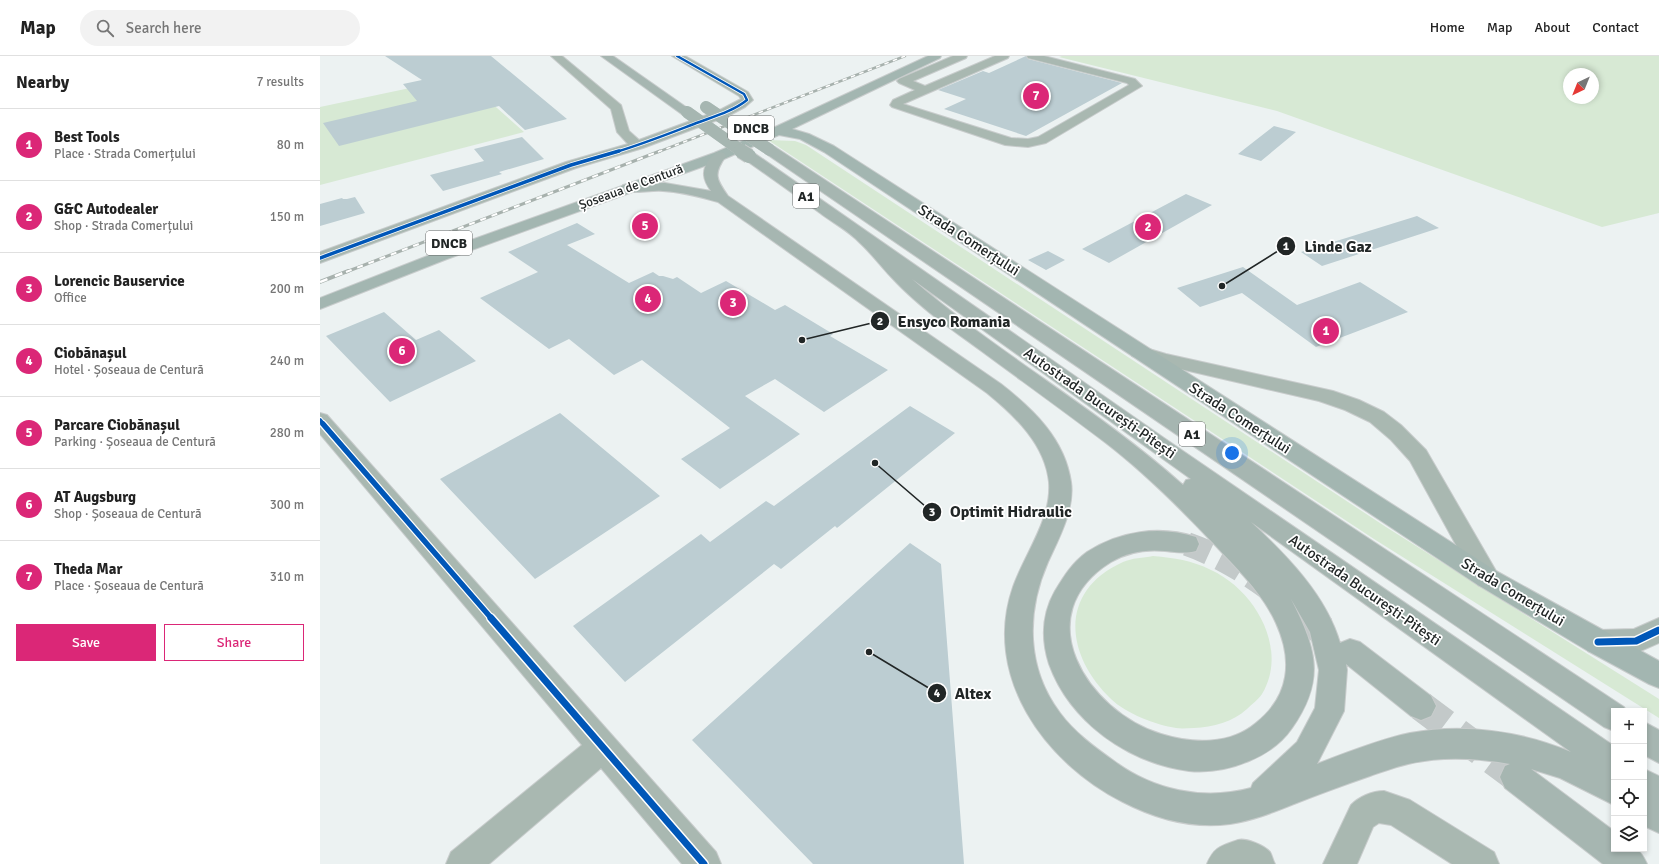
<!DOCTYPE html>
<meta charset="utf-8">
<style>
:root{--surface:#fff;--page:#f2f2f2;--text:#222;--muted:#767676;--line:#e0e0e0;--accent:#db2777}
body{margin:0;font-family:Signika,sans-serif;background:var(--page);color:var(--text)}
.controls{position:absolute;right:12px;bottom:12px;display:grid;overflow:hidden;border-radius:0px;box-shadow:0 2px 6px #0003}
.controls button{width:36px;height:36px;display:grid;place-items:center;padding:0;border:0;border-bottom:1px solid var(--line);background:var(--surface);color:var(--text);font:20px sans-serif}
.compass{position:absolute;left:1243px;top:12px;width:36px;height:36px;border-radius:50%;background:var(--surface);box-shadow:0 2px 6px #0003;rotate:223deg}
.you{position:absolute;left:912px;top:397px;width:14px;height:14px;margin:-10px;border:3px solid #fff;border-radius:50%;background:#1a73e8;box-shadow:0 0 0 6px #1a73e833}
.badge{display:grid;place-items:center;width:26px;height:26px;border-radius:50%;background:var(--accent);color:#fff;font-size:13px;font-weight:700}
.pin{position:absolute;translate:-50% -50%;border:2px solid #fff;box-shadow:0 1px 4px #0006}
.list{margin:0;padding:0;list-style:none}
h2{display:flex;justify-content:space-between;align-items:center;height:52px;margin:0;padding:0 16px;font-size:17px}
h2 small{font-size:13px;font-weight:400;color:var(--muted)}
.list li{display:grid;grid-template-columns:26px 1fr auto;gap:12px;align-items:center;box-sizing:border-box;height:72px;padding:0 16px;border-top:1px solid var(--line)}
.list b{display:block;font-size:15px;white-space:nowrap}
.list p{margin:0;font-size:13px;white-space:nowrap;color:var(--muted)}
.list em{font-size:13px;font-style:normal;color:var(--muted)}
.actions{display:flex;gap:8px;padding:12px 16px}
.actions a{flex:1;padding:9px 0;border:1px solid var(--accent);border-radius:0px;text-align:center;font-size:14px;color:var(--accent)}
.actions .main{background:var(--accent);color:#fff}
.icon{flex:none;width:22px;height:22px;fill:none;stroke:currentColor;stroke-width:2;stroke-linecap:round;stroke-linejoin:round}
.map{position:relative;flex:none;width:1339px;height:808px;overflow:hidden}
header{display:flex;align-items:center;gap:24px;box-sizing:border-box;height:56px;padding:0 20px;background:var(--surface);border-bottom:1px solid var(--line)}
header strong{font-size:19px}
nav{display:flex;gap:22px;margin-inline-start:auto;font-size:14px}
.search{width:280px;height:36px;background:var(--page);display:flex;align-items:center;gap:10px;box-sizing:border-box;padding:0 14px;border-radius:22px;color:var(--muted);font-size:15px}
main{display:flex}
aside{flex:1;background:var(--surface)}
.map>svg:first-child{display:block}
.green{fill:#d7e9d4;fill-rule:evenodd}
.building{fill:#bccdd2}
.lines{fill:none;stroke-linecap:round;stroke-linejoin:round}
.highway-tunnel-far1{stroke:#c3c9c9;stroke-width:24;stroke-dasharray:24 12;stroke-linecap:butt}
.highway-tunnel{stroke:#c3c9c9;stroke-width:30;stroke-dasharray:30 15;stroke-linecap:butt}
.minor-casing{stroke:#c8cccc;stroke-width:2}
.major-casing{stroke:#c8cccc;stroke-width:2}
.highway-casing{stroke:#c8cccc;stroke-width:2}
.minor{fill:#a9b8b1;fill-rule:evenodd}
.major{fill:#a3b6b1;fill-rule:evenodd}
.highway{fill:#a6b6b1;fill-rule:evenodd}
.rail-far2-casing{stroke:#a7b1ad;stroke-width:2.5}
.rail-far1-casing{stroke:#a7b1ad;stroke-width:3}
.rail-casing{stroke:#a7b1ad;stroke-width:4}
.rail-far2{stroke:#fff;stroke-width:1.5;stroke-dasharray:4.5;stroke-linecap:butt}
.rail-far1{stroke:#fff;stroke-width:2;stroke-dasharray:6;stroke-linecap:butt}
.rail{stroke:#fff;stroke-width:2.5;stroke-dasharray:8;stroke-linecap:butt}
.highway-bridge-far1-casing{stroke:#c8cccc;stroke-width:12;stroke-linecap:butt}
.highway-bridge-casing{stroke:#c8cccc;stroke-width:16;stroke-linecap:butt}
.highway-bridge-far1{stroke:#a6b6b1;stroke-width:12}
.highway-bridge{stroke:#a6b6b1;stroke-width:14}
.cycleway-far4-casing{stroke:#fff;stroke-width:4}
.cycleway-far3-casing{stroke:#fff;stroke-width:5}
.cycleway-far2-casing{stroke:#fff;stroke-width:6}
.cycleway-far1-casing{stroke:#fff;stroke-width:8}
.cycleway-casing{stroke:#fff;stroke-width:10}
.cycleway-far4{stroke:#0057b8;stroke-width:2.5}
.cycleway-far3{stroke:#0057b8;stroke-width:3.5}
.cycleway-far2{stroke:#0057b8;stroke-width:4}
.cycleway-far1{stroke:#0057b8;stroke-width:5.5}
.cycleway{stroke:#0057b8;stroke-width:7}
.labels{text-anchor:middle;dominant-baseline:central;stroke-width:3.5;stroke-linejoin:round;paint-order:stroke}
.far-street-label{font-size:13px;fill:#212626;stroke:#fff}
.shield{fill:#fff;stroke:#646767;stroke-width:1}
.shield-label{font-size:14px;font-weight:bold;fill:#212626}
.street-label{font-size:15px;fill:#212626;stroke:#fff}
.leader{fill:none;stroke:#212626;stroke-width:1.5}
.callout-dot{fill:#212626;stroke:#fff;stroke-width:1.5}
.mark-label{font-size:12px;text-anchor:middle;font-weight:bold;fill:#fff}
.callout-label{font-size:16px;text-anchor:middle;font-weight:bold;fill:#212626;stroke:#fff;stroke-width:3.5;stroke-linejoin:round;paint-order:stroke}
</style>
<header>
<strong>Map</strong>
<div class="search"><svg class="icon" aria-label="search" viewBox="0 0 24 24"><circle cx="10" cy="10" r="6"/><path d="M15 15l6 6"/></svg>Search here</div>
<nav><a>Home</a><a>Map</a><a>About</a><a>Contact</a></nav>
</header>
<main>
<aside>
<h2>Nearby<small>7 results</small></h2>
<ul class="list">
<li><span class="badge">1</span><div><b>Best Tools</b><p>Place · Strada Comerțului</p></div><em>80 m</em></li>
<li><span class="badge">2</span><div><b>G&amp;C Autodealer</b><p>Shop · Strada Comerțului</p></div><em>150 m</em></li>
<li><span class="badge">3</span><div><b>Lorencic Bauservice</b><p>Office</p></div><em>200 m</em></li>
<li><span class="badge">4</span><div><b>Ciobănașul</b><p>Hotel · Șoseaua de Centură</p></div><em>240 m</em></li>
<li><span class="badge">5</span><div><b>Parcare Ciobănașul</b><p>Parking · Șoseaua de Centură</p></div><em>280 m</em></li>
<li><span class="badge">6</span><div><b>AT Augsburg</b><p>Shop · Șoseaua de Centură</p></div><em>300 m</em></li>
<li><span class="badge">7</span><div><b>Theda Mar</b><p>Place · Șoseaua de Centură</p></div><em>310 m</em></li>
</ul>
<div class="actions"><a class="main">Save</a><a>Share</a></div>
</aside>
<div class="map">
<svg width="1339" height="808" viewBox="0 0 1339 808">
<rect width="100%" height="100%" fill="#ecf2f2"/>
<path class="green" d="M742,0H1339V157L1282,171L957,55L739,1ZM1249,18H1273V42H1249Z
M142,21L204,76L0,129V51Z
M448,84L475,85L486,89L1066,471L1339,643V662L1054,483Z
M833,500C855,502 871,504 891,514C935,534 969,593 942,638C938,644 931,649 927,653C913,666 893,671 874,672C868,672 862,673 856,672C836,669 805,657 791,643C745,599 738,535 803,506C812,502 823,502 833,500Z"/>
<path class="building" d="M65,0H171L247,63L205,74L179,50L19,90L3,67L97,45L83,28L102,24Z
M706,0L708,3L802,27L706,80L624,53L646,43L618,34L663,15L669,17Z
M954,70L976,76L941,105L918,98Z
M202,81L224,103L179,116L182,118L123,135L110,119L164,105L154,93Z
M866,138L892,149L789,207L762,193Z
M35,141L45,157L0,170V148L22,142L23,143H27Z
M1097,160L1119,172L1002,210L981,196Z
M257,167L275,178L247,189L309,227L333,216L339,220H343L353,223L357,221L381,237L406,225L455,254L465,249L513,278L510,280L568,314L504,356L455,323L425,340L480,378L400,433L361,403L410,372L322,304L294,319L249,283L229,293L160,242L218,216L188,196Z
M728,195L745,204L726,214L708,204Z
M923,211L977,249L1040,226L1088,256L996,291L922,237L880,251L857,232Z
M64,256L96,284L119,274L156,305L70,346L6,280Z
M590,350L635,377L517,472L515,470L461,513L454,508L305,626L253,570L381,478L390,486L446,445L454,450Z
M240,357L340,440L215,523L120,423Z
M590,487L621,508L644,808H493L372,684Z"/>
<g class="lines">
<path class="highway-tunnel-far1" d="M867,488C913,504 950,533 988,563"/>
<path class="highway-tunnel" d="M986,562L1003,575
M1101,650L1196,721"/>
<defs>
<path id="minor" d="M231,0H242L301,49L309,75L319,84L400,54L421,43L419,40L352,0H365L428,36L433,44L425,51L408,60L323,92L256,112L0,207V196L246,106L308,88L297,76L291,53Z
M633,0H647L646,2L593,25L605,30L675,0H689L688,2L583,48L691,82L708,83L718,81L809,29L807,27L708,2L707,0H724L815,23L822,30L726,87L708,91L685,89L572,51L570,49L573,44L595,34L579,27L577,25L579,23Z
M819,290L846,298L1013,335L1039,344L1064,356L1081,369L1106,394L1176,515L1180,522L1176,529L1167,533L1158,529L1090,405L1071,384L1050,366L1025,354L999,345L843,309L812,300L810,296L812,292Z
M0,357L7,359L396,796L401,808H362L281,712L169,808H126L131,796L262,689L0,378Z
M1339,562V587L1316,597L1278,598L1268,595L1264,586L1268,577L1278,574L1314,573Z
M1064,735L1090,744L1174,796L1179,808H1132L1071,769L1059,767L1053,771L1037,808H1003L1031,749C1039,741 1052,735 1064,735Z
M918,784C926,782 944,789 950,796C952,799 953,805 955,808H887C894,791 901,790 918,784Z"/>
<path id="major" d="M608,0H621L620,2L472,73L489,78L514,90L1176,515L1339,605V632L1329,628L1268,595L1158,529L504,96L480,83L459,79L404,103L127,203L0,253V242L115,197L394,97L453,72Z"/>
<path id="highway" d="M281,0H293L373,56L371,59H363Z
M450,90L455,91L1304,651L1306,655H1294V675L1284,671L445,97L443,94L445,91Z
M399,96L404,97L406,100C393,118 396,123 408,140L681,328C713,353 745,383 751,426C755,453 739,482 728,506C706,556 706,612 740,657C754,676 774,691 794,705C833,734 883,745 931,732L933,727L977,686L995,652L999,614L990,576L971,543C995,591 1007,622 972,672C961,688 946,698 929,705C910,713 890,717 869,715C808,707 750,666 729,608C721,583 722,558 735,535C744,520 752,507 767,496C799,475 840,469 876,481L879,488L876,495C865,498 856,496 845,495C826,493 808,496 791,506C706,559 767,655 841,678C873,688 910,689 936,667C970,640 973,604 956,567C942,536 917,513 895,489C861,453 825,417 786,387C744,355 702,325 660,294C644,282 626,270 610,257C598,247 585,236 574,224C562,212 552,198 540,187C529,175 513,167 500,157C475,139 450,121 424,103L422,100L424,97H434L844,382L1294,690V749L1240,722L1211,713L1294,775V793C1314,793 1318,788 1327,808H1283L1185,732L1180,721L1185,710L1190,708C1157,702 1121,700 1088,708C1075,711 1062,716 1050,720C1024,729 999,738 974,748C954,756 932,765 910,768C873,773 836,763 803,746C725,707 662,620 693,531C705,497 732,463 729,426C725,388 695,360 667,337L398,146C380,141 362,136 343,135C330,134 315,138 303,135L301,132L303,129L308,128L345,127L391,135C383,124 381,115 389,104C392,100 394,97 399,96ZM592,223L871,423L866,424L863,429C778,353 678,298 592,223ZM931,466L1251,696C1201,675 1143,667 1090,677C1061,683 1025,697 997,708L1024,655L1027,614L1026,608L1091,660L1101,664L1111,660L1116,650L1111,640L1040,586L1030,583L1020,587C1006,539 967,500 931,466Z
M1324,666L1339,674V707L1324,699Z
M1324,713L1339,720V777L1324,770Z"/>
</defs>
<use href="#minor" class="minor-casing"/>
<use href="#major" class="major-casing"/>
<use href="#highway" class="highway-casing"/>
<use href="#minor" class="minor"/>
<use href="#major" class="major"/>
<use href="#highway" class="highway"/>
<defs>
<path id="rail-far2" d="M338,96L585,0"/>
<path id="rail-far1" d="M26,216L340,95"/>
<path id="rail" d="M0,226L28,215"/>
</defs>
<use href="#rail-far2" class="rail-far2-casing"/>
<use href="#rail-far1" class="rail-far1-casing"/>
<use href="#rail" class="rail-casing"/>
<use href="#rail-far2" class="rail-far2"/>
<use href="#rail-far1" class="rail-far1"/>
<use href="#rail" class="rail"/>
<defs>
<path id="highway-bridge-far1" d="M386,51L450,94
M367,56L423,96"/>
<path id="highway-bridge" d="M421,95L429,100"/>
</defs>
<use href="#highway-bridge-far1" class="highway-bridge-far1-casing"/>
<use href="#highway-bridge" class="highway-bridge-casing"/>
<use href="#highway-bridge-far1" class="highway-bridge-far1"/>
<use href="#highway-bridge" class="highway-bridge"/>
<defs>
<path id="cycleway-far4" d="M296,96C323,88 348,78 374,68C392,61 412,56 427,44L424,38L357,0"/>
<path id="cycleway-far3" d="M0,202L251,109L299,95"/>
<path id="cycleway-far2" d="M0,364L4,369"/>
<path id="cycleway-far1" d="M3,368L172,563"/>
<path id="cycleway" d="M171,562L384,808
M1278,586L1316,585L1339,574"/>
</defs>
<use href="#cycleway-far4" class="cycleway-far4-casing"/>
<use href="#cycleway-far3" class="cycleway-far3-casing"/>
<use href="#cycleway-far2" class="cycleway-far2-casing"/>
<use href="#cycleway-far1" class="cycleway-far1-casing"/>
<use href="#cycleway" class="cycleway-casing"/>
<use href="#cycleway-far4" class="cycleway-far4"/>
<use href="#cycleway-far3" class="cycleway-far3"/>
<use href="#cycleway-far2" class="cycleway-far2"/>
<use href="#cycleway-far1" class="cycleway-far1"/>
<use href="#cycleway" class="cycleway"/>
</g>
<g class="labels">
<g class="far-street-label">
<text transform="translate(311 131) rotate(-20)">Șoseaua de Centură</text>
</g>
<g class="shield">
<rect x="408" y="60" width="46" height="24" rx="3"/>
<rect x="473" y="128" width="26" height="24" rx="3"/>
<rect x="106" y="175" width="46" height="24" rx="3"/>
<rect x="859" y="366" width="26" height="24" rx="3"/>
</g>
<g class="shield-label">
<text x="431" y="72">DNCB</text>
<text x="486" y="140">A1</text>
<text x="129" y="187">DNCB</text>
<text x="872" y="378">A1</text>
</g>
<g class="street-label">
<text transform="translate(649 184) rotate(33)">Strada Comerțului</text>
<text transform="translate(780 347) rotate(35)">Autostrada București-Pitești</text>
<text transform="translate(920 362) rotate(33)">Strada Comerțului</text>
<text transform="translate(1045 534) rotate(35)">Autostrada București-Pitești</text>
<text transform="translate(1193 536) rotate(31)">Strada Comerțului</text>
</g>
</g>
<path class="leader" d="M902 230L966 190M482 284L560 265M555 407L612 456M549 596L617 637"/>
<g class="callout-dot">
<circle cx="902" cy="230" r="4"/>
<circle cx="482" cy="284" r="4"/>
<circle cx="555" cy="407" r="4"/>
<circle cx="549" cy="596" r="4"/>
<circle cx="966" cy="190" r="10"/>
<circle cx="560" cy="265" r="10"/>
<circle cx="612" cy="456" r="10"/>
<circle cx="617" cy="637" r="10"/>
</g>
<g class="mark-label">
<text x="966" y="194">1</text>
<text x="560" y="269">2</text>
<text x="612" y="460">3</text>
<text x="617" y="641">4</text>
</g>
<g class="callout-label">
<text x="1018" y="196">Linde Gaz</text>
<text x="634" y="271">Ensyco Romania</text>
<text x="691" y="461">Optimit Hidraulic</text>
<text x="653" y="643">Altex</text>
</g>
</svg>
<div class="controls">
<button>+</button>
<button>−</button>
<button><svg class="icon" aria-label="locate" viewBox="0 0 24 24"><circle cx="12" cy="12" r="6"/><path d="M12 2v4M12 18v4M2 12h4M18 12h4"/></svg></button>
<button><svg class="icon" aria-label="layers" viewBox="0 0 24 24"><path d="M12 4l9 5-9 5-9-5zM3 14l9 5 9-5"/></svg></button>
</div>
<svg class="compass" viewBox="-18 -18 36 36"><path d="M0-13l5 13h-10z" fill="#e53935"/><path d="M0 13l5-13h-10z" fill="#767676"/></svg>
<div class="you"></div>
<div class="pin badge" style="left:1006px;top:275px">1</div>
<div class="pin badge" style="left:828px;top:171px">2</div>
<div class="pin badge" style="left:413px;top:247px">3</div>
<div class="pin badge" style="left:328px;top:243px">4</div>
<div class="pin badge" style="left:325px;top:170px">5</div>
<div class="pin badge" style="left:82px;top:295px">6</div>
<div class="pin badge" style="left:716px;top:40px">7</div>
</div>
</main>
